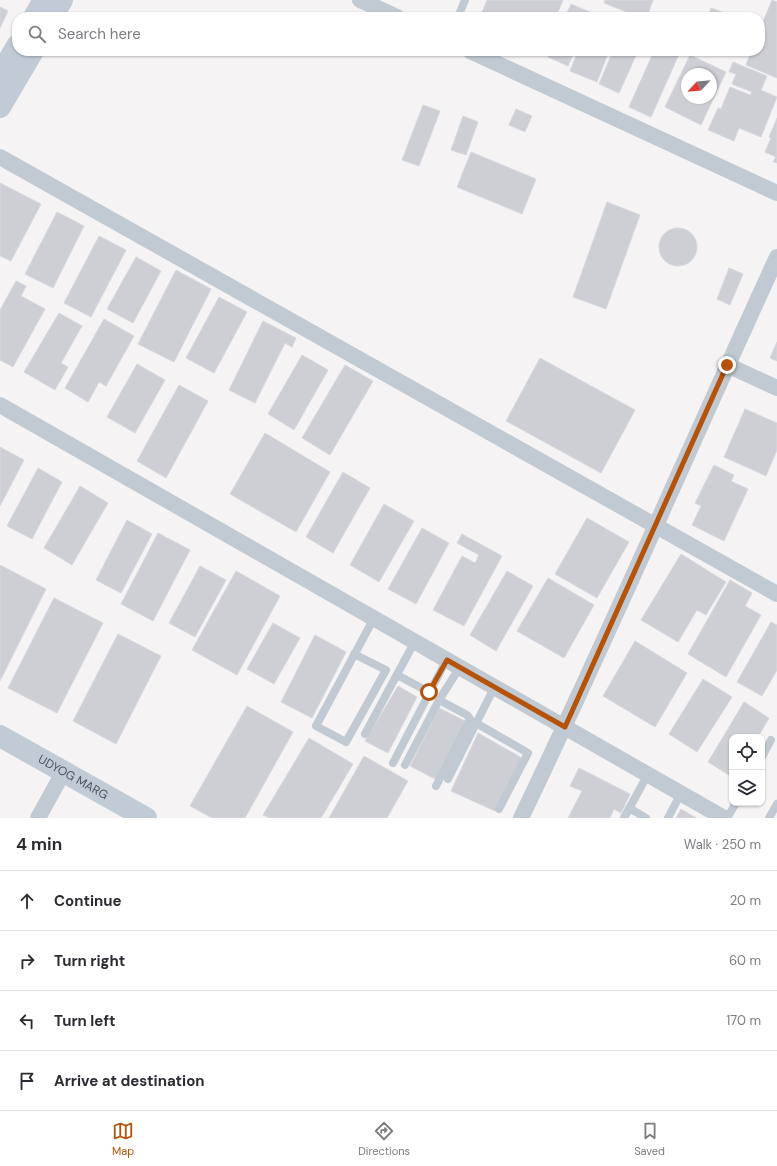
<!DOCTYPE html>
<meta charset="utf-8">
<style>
:root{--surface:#fff;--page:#f7f7f7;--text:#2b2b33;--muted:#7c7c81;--line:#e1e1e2;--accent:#b45309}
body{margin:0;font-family:"DM Sans",sans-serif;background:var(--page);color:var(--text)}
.controls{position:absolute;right:12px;bottom:12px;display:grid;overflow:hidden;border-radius:8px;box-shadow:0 1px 3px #0004}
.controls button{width:36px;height:36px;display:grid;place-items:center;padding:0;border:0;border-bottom:1px solid var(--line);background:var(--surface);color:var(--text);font:20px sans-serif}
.compass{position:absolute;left:681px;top:68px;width:36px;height:36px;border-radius:50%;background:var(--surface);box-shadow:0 1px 3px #0004;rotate:244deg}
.stop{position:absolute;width:12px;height:12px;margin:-9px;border:3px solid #b45309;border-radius:50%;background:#fff}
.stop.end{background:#b45309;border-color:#fff;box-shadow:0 1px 4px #0008}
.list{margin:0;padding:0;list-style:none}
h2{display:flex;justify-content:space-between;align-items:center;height:52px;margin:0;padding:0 16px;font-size:17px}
h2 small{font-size:13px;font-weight:400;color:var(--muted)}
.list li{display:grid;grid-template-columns:26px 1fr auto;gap:12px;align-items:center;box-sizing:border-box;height:60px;padding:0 16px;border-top:1px solid var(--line)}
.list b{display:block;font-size:15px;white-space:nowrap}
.list em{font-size:13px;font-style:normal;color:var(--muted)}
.icon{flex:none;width:22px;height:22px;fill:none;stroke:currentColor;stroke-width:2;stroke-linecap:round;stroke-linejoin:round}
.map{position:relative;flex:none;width:777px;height:818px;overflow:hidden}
.search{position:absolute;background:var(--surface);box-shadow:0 1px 3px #0004;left:12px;right:12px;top:12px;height:44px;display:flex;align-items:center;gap:10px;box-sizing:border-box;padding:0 14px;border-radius:16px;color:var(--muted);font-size:15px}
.sheet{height:292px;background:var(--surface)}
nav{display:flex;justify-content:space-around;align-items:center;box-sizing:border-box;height:56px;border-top:1px solid var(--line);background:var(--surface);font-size:11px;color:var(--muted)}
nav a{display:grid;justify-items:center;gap:2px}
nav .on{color:var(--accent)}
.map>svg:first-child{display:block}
.building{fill:#cdcfd5;stroke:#d7d9de;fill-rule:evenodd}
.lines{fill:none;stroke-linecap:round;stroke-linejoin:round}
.lane{stroke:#c1cad2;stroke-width:8}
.street{stroke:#c1cad2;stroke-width:16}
.secondary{stroke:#c1cbd6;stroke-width:22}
.route{stroke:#b45309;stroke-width:5}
.labels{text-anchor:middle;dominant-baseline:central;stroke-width:3;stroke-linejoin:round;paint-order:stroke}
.street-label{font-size:12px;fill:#4a5661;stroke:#fff}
</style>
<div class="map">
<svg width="777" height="818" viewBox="0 0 777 818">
<rect width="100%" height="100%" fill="#f5f3f3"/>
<path class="building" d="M487,0H563L556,17H480Z
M605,0H653L647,17H639L604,3Z
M772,0L777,2V78L746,65L751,51H760V29Z
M571,4L592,13L590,17H565Z
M0,7L8,11L0,28Z
M711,8L735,17H708Z
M550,51H575L568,66L548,57Z
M578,51H609L597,82L570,71Z
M613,51H638L619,93L599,84Z
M654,51L680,52L651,117L629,107Z
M690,55L726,72L701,125L665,107ZM687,74H711V98H687Z
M733,62L767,76L761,90L777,97L761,137L739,128L734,141L708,130L718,108L721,109L730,87L750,95L752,92L732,84L736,74L729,72Z
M423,105L440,111L419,166L402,160Z
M516,109L532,116L525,132L509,125Z
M463,116L478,122L466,155L451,150Z
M777,118V163L773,162L776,157L765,152L771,138L769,137Z
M471,152L536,179L522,214L457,187Z
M0,183L41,204L11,261L0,256Z
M607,202L640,215L606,309L573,297Z
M57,212L84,226L53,288L25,274Z
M659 247a19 19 0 1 1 38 0a19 19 0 1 1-38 0Z
M99,236L126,250L91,317L64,303Z
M136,257L161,271L133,323L107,309Z
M729,268L743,274L730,305L717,299Z
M176,270L211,289L174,362L138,344Z
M16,281L26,286L21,296L45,309L13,367L0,360V310Z
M219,297L247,312L214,373L186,358Z
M59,313L82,326L61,363L68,367L55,390L24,372Z
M104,319L134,336L106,386L99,382L88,402L65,388Z
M263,321L296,338L292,347L285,343L255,403L229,390Z
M777,342V361L770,358Z
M302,355L328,370L294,430L268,414Z
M540,358L635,410L601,473L506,421Z
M137,364L165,380L135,433L107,417Z
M345,365L373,381L330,455L302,438Z
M179,385L208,401L166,478L137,461Z
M745,409L777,423V450L766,476L724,457Z
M265,433L330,472L296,532L230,494Z
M0,447L24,460L0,506Z
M714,465L734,475L731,481L748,489L724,541L692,525L701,506L695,503Z
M38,468L62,482L32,539L7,526Z
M343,472L370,488L333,553L306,537Z
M80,486L108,503L72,565L44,548Z
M384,504L414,521L379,582L350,565Z
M587,518L629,542L597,598L555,574Z
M127,520L152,534L121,593L96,580Z
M422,528L449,543L416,604L388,589Z
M158,533L190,550L153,621L121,604Z
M462,534L502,556L464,626L433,610L462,556L475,563L479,555L457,543Z
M681,554L726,582L706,615L697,610L678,642L641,620Z
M0,565L46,589L0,681Z
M200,566L226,580L195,637L169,623Z
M236,571L280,596L237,675L192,650Z
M507,571L533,586L496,651L470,635Z
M548,578L594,605L564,658L517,631Z
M730,580L752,593L745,606L761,615L726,677L688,654Z
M54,598L103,623L57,713L8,688Z
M771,622L777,625V670L762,696L737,682Z
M273,623L300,638L274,684L247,669Z
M118,634L161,656L116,744L73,721Z
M315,635L346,652L312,718L281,702Z
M635,641L687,673L655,727L603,696Z
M703,679L732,697L697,752L669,734Z
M398,686L417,697L388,753L365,741Z
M744,702L769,718L758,737H732V777L708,762Z
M247,706L293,732L245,818H212L190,806Z
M439,708L467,722L437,780L410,766Z
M478,733L522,758L495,811L451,791Z
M309,738L353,764L321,818H269L263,815Z
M364,756L408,781L387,818H329Z
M579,768L630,794L621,813L614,809L610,818H568L582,791L570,786Z
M681,809L696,818H676Z"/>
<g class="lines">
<path class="lane" d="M458,17L465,0
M354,654L386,670L346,742L316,726C335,690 355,654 374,618
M397,675L429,692
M439,700L460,667
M476,723L528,753L499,809
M365,734L415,641
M762,757L771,740
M393,763L447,659
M405,765L439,700L467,715L470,719L436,786
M448,779L495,686
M629,808L646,818
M624,818L648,774
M668,818L681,793
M727,818L736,803
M769,818L777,804"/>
<path class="street" d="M360,0L397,17
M470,51L777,193
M0,157L777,594
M727,365L777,388
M0,405L724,818
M38,818L64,771
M521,818C610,633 691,444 777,257"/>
<g class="secondary">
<path d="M34,17L44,0"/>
<path d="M52,17L62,0"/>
<path d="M0,75L17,46"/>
<path d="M0,107L33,51"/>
<path id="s1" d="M0,736L146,818"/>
</g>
</g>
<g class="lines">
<path class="route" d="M429,692L447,660L565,727L727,365"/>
</g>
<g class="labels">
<g class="street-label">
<text stroke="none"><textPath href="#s1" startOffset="84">UDYOG MARG</textPath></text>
</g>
</g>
</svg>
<div class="controls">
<button><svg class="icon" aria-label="locate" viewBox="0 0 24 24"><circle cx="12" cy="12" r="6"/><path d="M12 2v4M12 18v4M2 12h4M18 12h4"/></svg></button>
<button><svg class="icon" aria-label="layers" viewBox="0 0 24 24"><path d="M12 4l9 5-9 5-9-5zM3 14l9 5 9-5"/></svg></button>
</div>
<svg class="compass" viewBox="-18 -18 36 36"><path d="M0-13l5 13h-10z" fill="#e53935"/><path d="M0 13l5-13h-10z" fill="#7c7c81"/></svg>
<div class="stop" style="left:429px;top:692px"></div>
<div class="stop end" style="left:727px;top:365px"></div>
<div class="search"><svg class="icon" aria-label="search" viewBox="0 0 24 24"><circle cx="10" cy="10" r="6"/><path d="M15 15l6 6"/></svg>Search here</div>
</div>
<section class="sheet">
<h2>4 min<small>Walk · 250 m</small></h2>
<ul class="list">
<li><svg class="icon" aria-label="ahead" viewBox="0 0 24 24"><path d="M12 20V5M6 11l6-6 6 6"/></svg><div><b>Continue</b></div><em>20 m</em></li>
<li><svg class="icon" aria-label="right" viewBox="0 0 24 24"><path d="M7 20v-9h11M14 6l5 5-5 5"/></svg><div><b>Turn right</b></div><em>60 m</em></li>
<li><svg class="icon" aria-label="left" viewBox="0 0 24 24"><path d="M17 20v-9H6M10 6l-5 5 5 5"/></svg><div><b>Turn left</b></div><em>170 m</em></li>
<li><svg class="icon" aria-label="arrive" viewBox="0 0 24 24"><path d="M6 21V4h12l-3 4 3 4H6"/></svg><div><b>Arrive at destination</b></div></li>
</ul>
</section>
<nav>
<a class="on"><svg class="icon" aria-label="map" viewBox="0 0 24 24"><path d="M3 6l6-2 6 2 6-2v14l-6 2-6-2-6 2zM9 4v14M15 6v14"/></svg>Map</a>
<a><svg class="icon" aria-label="directions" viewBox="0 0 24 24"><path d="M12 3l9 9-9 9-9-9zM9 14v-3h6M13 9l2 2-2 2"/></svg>Directions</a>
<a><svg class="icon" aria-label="saved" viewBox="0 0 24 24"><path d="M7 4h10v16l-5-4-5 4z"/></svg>Saved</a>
</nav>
